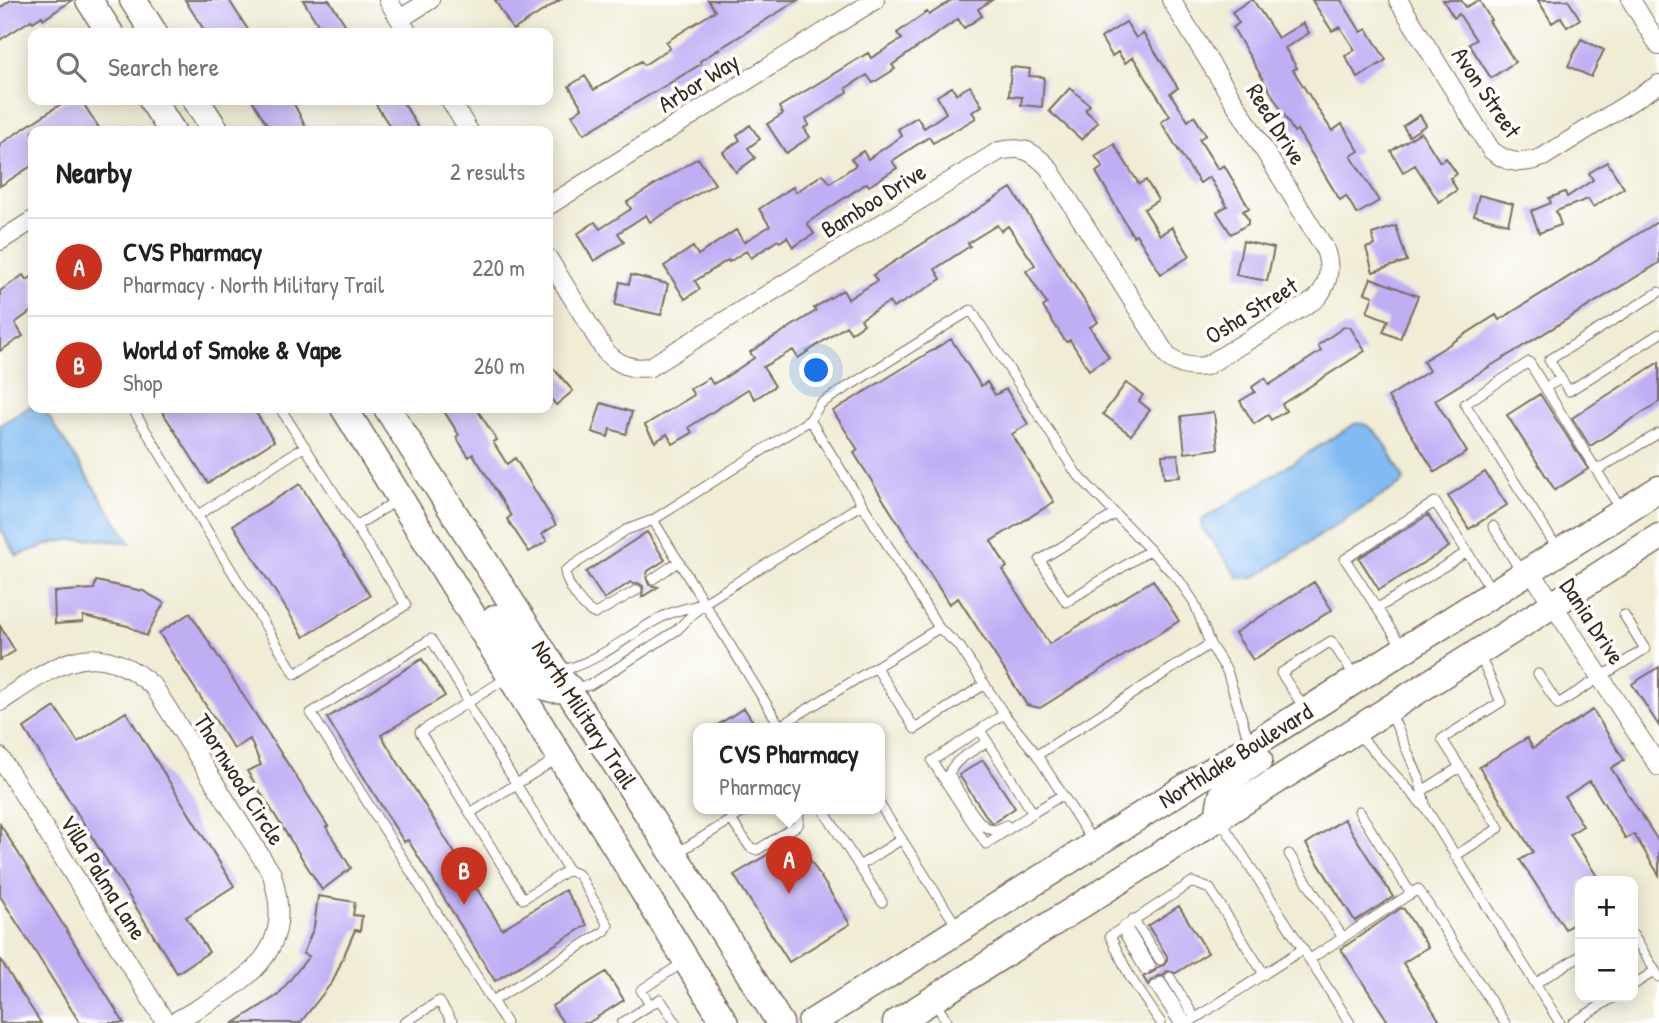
<!DOCTYPE html>
<meta charset="utf-8">
<style>
:root{--surface:#fff;--page:#f6f6f6;--text:#202124;--muted:#757577;--line:#e0e0e0;--accent:#c8321e}
body{margin:0;font-family:"Patrick Hand",sans-serif;background:var(--page);color:var(--text)}
.controls{position:absolute;right:21px;bottom:21px;display:grid;overflow:hidden;border-radius:14px;box-shadow:0 4px 18px #0003}
.controls button{width:63px;height:63px;display:grid;place-items:center;padding:0;border:0;border-bottom:2px solid var(--line);background:var(--surface);color:var(--text);font:35px sans-serif}
.you{position:absolute;left:817px;top:371px;width:24px;height:24px;margin:-18px;border:5px solid #fff;border-radius:50%;background:#1a73e8;box-shadow:0 0 0 10px #1a73e833}
.badge{display:grid;place-items:center;width:46px;height:46px;border-radius:50%;background:var(--accent);color:#fff;font-size:23px;font-weight:700}
.pin{position:absolute;translate:-50% -58px;filter:drop-shadow(0 2px 4px #0008)}
.pin::after{content:'';position:absolute;top:37px;width:24px;height:21px;background:inherit;clip-path:polygon(0 0,100% 0,50% 100%)}
.popup{position:absolute;left:693px;top:723px;width:192px;height:91px;box-sizing:border-box;display:grid;place-content:center;border-radius:14px;background:var(--surface);filter:drop-shadow(0 2px 5px #0005);font-size:23px;white-space:nowrap;color:var(--muted)}
.popup b{font-size:26px;color:var(--text)}
.popup::after{content:'';position:absolute;left:50%;top:100%;margin-left:-14px;border:14px solid transparent;border-top-color:var(--surface)}
.list{margin:0;padding:0;list-style:none}
h2{display:flex;justify-content:space-between;align-items:center;height:91px;margin:0;padding:0 28px;font-size:30px}
h2 small{font-size:23px;font-weight:400;color:var(--muted)}
.list li{display:grid;grid-template-columns:46px 1fr auto;gap:21px;align-items:center;box-sizing:border-box;height:98px;padding:0 28px;border-top:2px solid var(--line)}
.list b{display:block;font-size:26px;white-space:nowrap}
.list p{margin:0;font-size:23px;white-space:nowrap;color:var(--muted)}
.list em{font-size:23px;font-style:normal;color:var(--muted)}
.icon{flex:none;width:38px;height:38px;fill:none;stroke:currentColor;stroke-width:2;stroke-linecap:round;stroke-linejoin:round}
.map{position:relative;flex:none;width:1659px;height:1023px;overflow:hidden}
.search{position:absolute;background:var(--surface);box-shadow:0 4px 18px #0003;left:28px;top:28px;width:525px;height:77px;display:flex;align-items:center;gap:18px;box-sizing:border-box;padding:0 24px;border-radius:14px;color:var(--muted);font-size:26px}
.panel{position:absolute;background:var(--surface);box-shadow:0 4px 18px #0003;left:28px;top:126px;width:525px;height:287px;border-radius:14px}
.map>svg:first-child{display:block}
.water{fill:#81bbf2;stroke:#5e7288;stroke-width:2}
.building{fill:#c0aef5}
.lines{fill:none;stroke-linecap:round;stroke-linejoin:round}
.service-casing{stroke:#7a6e5e;stroke-width:11}
.minor-casing{stroke:#7a6e5e;stroke-width:20}
.secondary-casing{stroke:#7a6e5e;stroke-width:29}
.service{stroke:#fff;stroke-width:9}
.minor{stroke:#fff;stroke-width:18}
.secondary{stroke:#fff;stroke-width:26}
.labels{text-anchor:middle;dominant-baseline:central;stroke-width:7;stroke-linejoin:round;paint-order:stroke}
.street-label{font-size:24px;fill:#3b2a1e;stroke:#fff}
</style>
<div class="map">
<svg width="1659" height="1023" viewBox="0 0 1659 1023">
<rect width="100%" height="100%" fill="#fff"/>
<filter id="ink" filterUnits="userSpaceOnUse"><feTurbulence type="fractalNoise" baseFrequency=".0143" numOctaves="2"/><feDisplacementMap in="SourceGraphic" scale="14" xChannelSelector="R" yChannelSelector="G"/><feConvolveMatrix kernelMatrix="1 2 1 2 8 2 1 2 1" color-interpolation-filters="sRGB"/></filter>
<filter id="wash" filterUnits="userSpaceOnUse"><feTurbulence type="fractalNoise" baseFrequency=".00686" numOctaves="4" result="noise"/><feDisplacementMap in="SourceGraphic" scale="28" xChannelSelector="R" yChannelSelector="G"/><feGaussianBlur stdDeviation="1.57" result="paint"/><feColorMatrix in="noise" values="0 0 0 0 0 0 0 0 0 0 0 0 0 0 0 0 0 1.4 0 .05"/><feComposite in="paint" operator="in"/></filter>
<g filter="url(#wash)">
<rect width="100%" height="100%" fill="#f0ecd5"/>
<path class="water" d="M33,405V408H43L130,543C79,537 65,536 17,556L0,528V425Z
M1356,423C1380,422 1393,461 1404,479L1402,483L1254,578L1238,577L1201,526L1202,520Z"/>
<g id="blocks">
<path class="building" d="M11,0H72L44,19L42,16L33,22L31,20L0,40V8Z
M185,0H229L250,33H206Z
M303,0H329L351,33H323Z
M495,0H560L513,30Z
M708,0H798L700,61L701,64L673,81L584,134L572,115L582,108L569,86L585,76L594,90L641,61L644,65L670,48L666,42L715,11Z
M952,0H992L978,9L982,16L964,28L958,19L892,65L895,69L873,83L867,75L846,88L848,92L806,119L809,125L804,128L810,137L786,153L767,124L783,114L779,107L868,53L871,58L902,39L897,33L927,12L929,15Z
M1250,0H1253L1278,38L1303,23L1309,33L1285,48L1297,68L1293,70L1332,131L1342,124L1359,151L1351,156L1379,201L1357,214L1346,196L1340,200L1297,130L1294,132L1233,28L1239,23L1232,12Z
M1312,0H1341L1361,32L1367,29L1386,60L1358,78L1345,56L1355,50L1340,27L1332,31Z
M1443,0H1461L1466,7L1479,0L1491,20L1489,21L1515,62L1491,78L1469,44L1476,40L1459,14L1454,18Z
M1538,0H1568L1580,19L1567,27L1561,17L1552,23Z
M1126,22L1136,38L1143,33L1178,88L1170,93L1188,121L1194,116L1206,135L1199,139L1218,169L1224,165L1249,208L1243,211L1248,219V224L1231,234L1217,212L1227,206L1223,199L1209,177L1200,183L1187,164L1161,122L1170,116L1133,57L1125,63L1118,52L1112,56L1101,38Z
M1581,39L1604,50L1591,77L1568,66Z
M1011,67L1030,69L1029,76L1044,77L1042,107L1021,105L1022,97L1009,96Z
M970,86L982,106L972,112L976,118L933,143L929,137L892,161L897,168L869,186L867,183L807,223L814,234L793,247L787,237L780,242L778,240L751,258L746,251L729,262L728,260L695,281L700,289L685,299L664,266L693,247L698,255L736,230L744,242L770,226L759,209L793,187L796,192L823,174L830,183L856,165L851,159L863,151L868,159L902,136L898,129L917,117L924,128L946,113L937,96L952,87L956,94Z
M1070,88L1090,105L1085,110L1098,122L1082,140L1049,111Z
M67,100H81L101,131H33V165L0,186V144Z
M252,100H292L308,131H271Z
M373,100H402L420,131H393Z
M1420,115L1426,125L1409,136L1403,126Z
M750,125L760,139L748,148L755,158L736,172L723,152L740,140L737,135Z
M1421,132L1440,162L1446,158L1457,174L1450,178L1457,190L1439,202L1415,165L1403,172L1391,151Z
M1114,144L1139,184L1146,180L1158,200L1144,209L1160,235L1172,227L1190,256L1161,274L1136,234L1133,236L1096,172L1103,167L1095,156Z
M698,158L715,184L650,222L646,215L618,233L624,242L594,261L577,234L595,222L600,229L631,209L627,202Z
M1607,162L1624,188L1593,207L1588,199L1556,211L1561,225L1539,233L1531,211L1551,203L1549,198L1565,192L1567,197L1593,180L1589,173Z
M1011,188L1098,322L1090,327L1109,357L1089,370L1070,340L1066,342L1043,307L1047,304L1026,271L1035,265L1008,226L1001,231L997,225L968,243L970,246L935,269L941,279L919,293L893,308L889,302L861,319L864,324L851,333L846,326L798,358L793,350L763,367L775,386L755,399L748,389L689,427L692,433L673,444L667,434L655,442L645,425L694,395L690,389L709,378L713,384L726,377L754,358L750,352L816,311L814,308L843,290L848,299L877,281L873,275Z
M1479,195L1513,204L1508,224L1474,215Z
M1659,221V263L1435,400L1467,452L1435,472L1388,397L1429,371L1423,361L1496,315L1499,320Z
M1396,226L1407,261L1373,272L1366,248L1375,245L1372,234Z
M1243,241L1274,248L1267,281L1236,275Z
M23,275L27,280L33,276V310L15,323L23,336L0,351V291Z
M631,275L668,284L661,315L615,305L620,282L629,284Z
M1371,278L1418,296L1400,339L1383,332L1388,320L1367,312L1373,296L1365,293Z
M1344,327H1350L1365,351L1282,404L1286,411L1271,420L1268,415L1254,424L1240,401L1255,392L1252,387L1265,378L1269,385L1321,351L1318,345Z
M951,339L981,386L987,382L995,395L1006,389L1028,424L1012,434L1054,502L991,541L1007,567L1003,570L1049,644L1153,580L1179,621L1040,708L1027,705L958,598L949,604L854,453L858,450L833,411Z
M548,362L573,391L556,405L548,395Z
M1659,362V402L1590,446L1572,418Z
M1126,383L1143,395L1139,401L1150,410L1131,435L1103,414Z
M1540,394L1588,469L1555,490L1507,415Z
M601,403L632,412L626,434L610,429L608,437L592,432Z
M160,408H253L274,441L208,483Z
M442,408H476L497,440L493,442L507,464L515,458L556,525L542,534L547,541L529,552L507,519L511,516L487,476L473,454L469,457L456,437L459,435Z
M1214,412L1218,449L1185,453L1181,416Z
M1178,454L1180,477L1164,478L1162,455Z
M1485,472L1507,505L1469,529L1448,496Z
M300,484L370,596L304,637L233,525Z
M1428,515L1449,547L1379,590L1359,558Z
M647,532L665,560L648,571L646,577L649,585L658,587L642,597L643,586L638,583L633,584L631,582L604,599L586,572Z
M96,581L143,591L164,603L146,636L128,626L83,616V622L55,624L54,592L94,589Z
M1314,582L1332,610L1253,660L1235,633Z
M190,613L328,826L326,827L351,868L322,890L247,771L261,765L250,739L234,749L159,633Z
M0,626L15,651L0,660Z
M422,659L445,696L381,735L502,929L565,890L587,925L495,981L408,840L404,842L327,718Z
M1659,667V726L1632,684Z
M55,707L78,742L126,712L234,886L186,917L209,952L177,973L24,728Z
M744,708L757,728H713Z
M1593,710L1624,760L1611,768L1659,842V875L1634,834L1626,839L1590,781L1565,797L1583,826L1570,834L1600,881H1580V920L1565,929L1520,860L1533,852L1479,767L1527,738L1533,748Z
M983,760L1015,808L993,823L989,820L959,775Z
M1344,819L1393,897L1355,921L1306,844Z
M0,824L44,894L124,1023H80L17,923L0,896Z
M796,837L850,924L789,962L734,875Z
M318,896L355,902L353,915L362,916L360,931L355,930L333,981L300,1023H234L278,995L309,956L303,954L314,927Z
M1179,906L1208,953L1176,973L1167,971L1163,976H1158L1151,981L1148,985L1143,977L1155,971L1158,967L1164,965L1167,960V956L1148,926Z
M1401,908L1404,909L1428,947L1403,963L1441,1023H1389L1341,949Z
M0,959L22,994L41,1023H0Z
M606,972L624,1000L588,1023H563L552,1006Z"/>
</g>
</g>
<g filter="url(#ink)">
<use href="#blocks" fill-opacity="0" stroke="#7a6e5e" stroke-width="2"/>
<g class="lines">
<defs>
<path id="service" d="M1561,379L1569,391L1659,334
M1546,387L1561,379L1549,360L1659,292
M132,408L295,674L406,605L280,408
M810,420L820,404L971,310L1076,473L1179,580L1194,602L1210,644L1227,671L1246,732L1253,743
M1597,470L1659,433
M1115,514L1040,560L1066,602L1150,550
M198,515L305,446
M356,526L399,499
M1493,526L1521,572
M1559,551L1465,404L1529,362L1620,508
M653,579L679,561
M637,590L595,614C582,608 566,584 565,571L626,530L653,520
M1378,608L1467,552
M939,628L780,726L653,520L810,420L939,628L960,647L1004,714L1037,755L1093,842
M1403,648L1345,559L1435,502L1493,592
M876,667L915,729L985,684
M558,671C600,663 629,633 666,615C677,610 691,607 703,604
M1538,674L1558,704L1645,649L1624,615
M570,688L590,685L611,672L677,630L704,603L862,504
M1305,709L1281,673L1331,641L1356,678
M1390,711L1419,778L1426,809
M980,730L1033,813L986,844L932,761L1004,714
M1357,733L1427,810L1560,1023
M987,742C975,750 954,759 949,774C958,788 975,824 990,829C996,832 1001,827 1006,825
M1037,755L1210,644
M1422,791L1460,767
M880,805L958,928
M822,808L882,902
M1359,811L1411,894
M470,813L558,758
M1033,813L1062,795
M731,820L750,847L757,850L798,825L799,818L794,808
M1221,821L1350,1023
M677,853L750,808
M1289,854L1343,938
M1455,856L1499,828L1442,739L1501,702L1479,654
M859,866L902,839
M1133,919L1160,960
M1125,925L1151,966
M1125,935L1145,970
M1633,935L1659,977
M1310,959L1418,889L1505,1023
M1170,977L1195,1018
M1161,982L1187,1023
M1536,983L1580,956
M1633,985L1655,971
M1155,986L1179,1023
M494,1000L605,931L608,925L579,875L568,870
M934,1001L948,1023
M650,1005L660,999L676,1023
M404,1023L439,1001L453,1023
M506,1023L311,713L431,639L465,695L467,702L568,870L523,899L420,732C449,714 479,696 508,677
M622,1023L650,1005L641,990L684,962
M1161,1023L1130,977L1110,936L1192,882L1210,889L1264,974
M1188,1023L1303,949
M1573,1023L1614,997"/>
<path id="minor" d="M388,0L408,33
M1398,0L1491,150C1508,164 1523,165 1543,157L1659,84
M1631,0L1659,46
M400,19L430,0
M450,100L469,131
M548,206L875,0
M0,241L33,220
M548,258L605,351C619,365 631,370 650,367L999,151C1023,146 1031,150 1048,167L1168,357C1181,366 1190,368 1206,366L1316,299C1330,283 1332,267 1324,247L1171,0
M1531,571L1659,767
M0,702C56,665 94,633 154,687L272,874C276,890 280,905 278,922C273,974 212,999 173,1023
M0,757L166,1023"/>
<path id="secondary" d="M89,0L110,33
M133,0L154,33
M152,100L172,131
M196,100L216,131
M344,408L725,1023
M387,408C517,614 652,816 780,1023
M495,618C507,637 523,672 541,684C549,690 560,690 569,688
M1219,817C1220,783 1232,777 1259,760
M811,1023L1659,489
M896,1023L1659,537"/>
</defs>
<use href="#service" class="service-casing"/>
<use href="#minor" class="minor-casing"/>
<use href="#secondary" class="secondary-casing"/>
<use href="#service" class="service"/>
<use href="#minor" class="minor"/>
<use href="#secondary" class="secondary"/>
</g>
</g>
<g class="labels">
<g class="street-label">
<text transform="translate(698 82) rotate(-32)">Arbor Way</text>
<text transform="translate(1487 92) rotate(56)">Avon Street</text>
<text transform="translate(1277 124) rotate(58)">Reed Drive</text>
<text transform="translate(873 200) rotate(-32)">Bamboo Drive</text>
<text transform="translate(1251 310) rotate(-32)">Osha Street</text>
<text transform="translate(1593 621) rotate(57)">Dania Drive</text>
<text transform="translate(585 714) rotate(57)">North Military Trail</text>
<text transform="translate(1235 755) rotate(-32)">Northlake Boulevard</text>
<text transform="translate(240 779) rotate(58)">Thornwood Circle</text>
<text transform="translate(104 877) rotate(58)">Villa Palma Lane</text>
</g>
</g>
</svg>
<div class="controls">
<button>+</button>
<button>−</button>
</div>
<div class="you"></div>
<div class="pin badge" style="left:789px;top:894px">A</div>
<div class="popup"><b>CVS Pharmacy</b>Pharmacy</div>
<div class="pin badge" style="left:464px;top:905px">B</div>
<div class="search"><svg class="icon" aria-label="search" viewBox="0 0 24 24"><circle cx="10" cy="10" r="6"/><path d="M15 15l6 6"/></svg>Search here</div>
<section class="panel">
<h2>Nearby<small>2 results</small></h2>
<ul class="list">
<li><span class="badge">A</span><div><b>CVS Pharmacy</b><p>Pharmacy · North Military Trail</p></div><em>220 m</em></li>
<li><span class="badge">B</span><div><b>World of Smoke &amp; Vape</b><p>Shop</p></div><em>260 m</em></li>
</ul>
</section>
</div>
